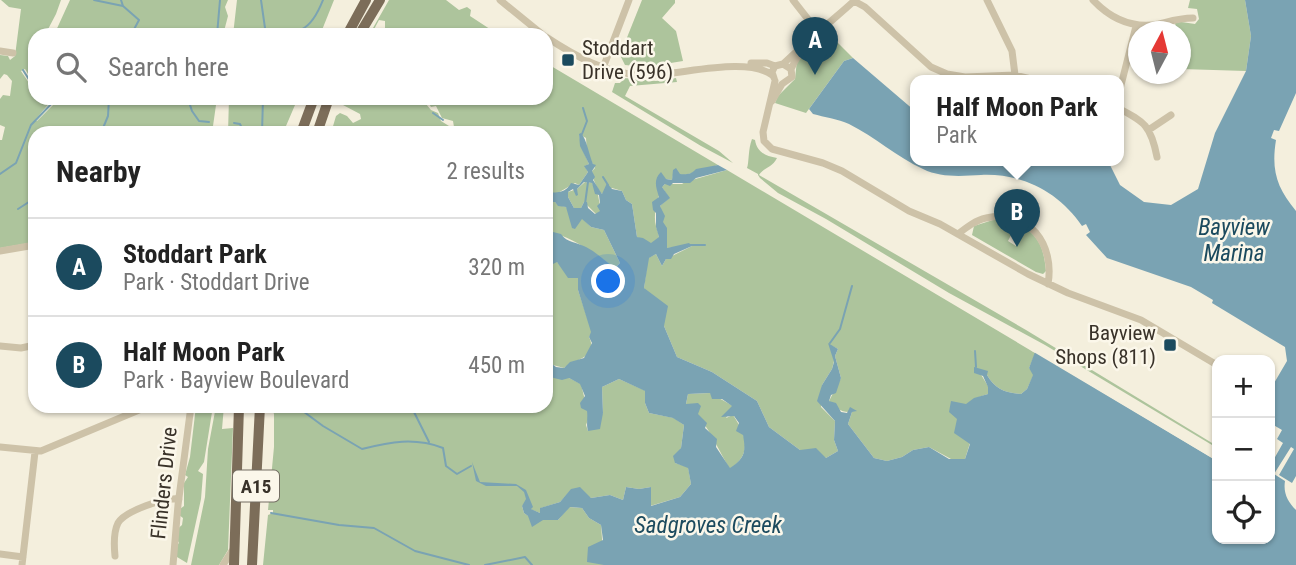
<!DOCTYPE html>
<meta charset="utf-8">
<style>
:root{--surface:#fff;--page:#f6f6f6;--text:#222;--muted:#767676;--line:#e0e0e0;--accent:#1b4a5e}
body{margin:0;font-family:"Roboto Condensed",sans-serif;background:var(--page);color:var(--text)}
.controls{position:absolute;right:21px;bottom:21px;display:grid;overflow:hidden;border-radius:14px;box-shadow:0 2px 5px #0004}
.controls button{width:63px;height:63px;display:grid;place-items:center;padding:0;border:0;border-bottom:2px solid var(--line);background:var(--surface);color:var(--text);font:35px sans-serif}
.compass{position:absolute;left:1128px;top:21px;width:63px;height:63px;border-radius:50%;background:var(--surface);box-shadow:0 2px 5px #0004;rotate:7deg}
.you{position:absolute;left:609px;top:282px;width:24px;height:24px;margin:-18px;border:5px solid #fff;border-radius:50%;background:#1a73e8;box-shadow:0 0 0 10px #1a73e833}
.badge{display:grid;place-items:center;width:46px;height:46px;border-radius:50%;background:var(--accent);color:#fff;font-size:23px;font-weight:700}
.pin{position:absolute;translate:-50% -58px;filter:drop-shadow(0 2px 4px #0008)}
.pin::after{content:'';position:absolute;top:37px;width:24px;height:21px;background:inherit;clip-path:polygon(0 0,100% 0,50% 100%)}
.popup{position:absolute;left:910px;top:75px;width:214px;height:91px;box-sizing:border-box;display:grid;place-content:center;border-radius:14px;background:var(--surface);filter:drop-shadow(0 2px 5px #0005);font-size:23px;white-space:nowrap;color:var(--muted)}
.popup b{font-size:26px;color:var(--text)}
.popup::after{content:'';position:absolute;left:50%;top:100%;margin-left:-14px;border:14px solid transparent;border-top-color:var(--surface)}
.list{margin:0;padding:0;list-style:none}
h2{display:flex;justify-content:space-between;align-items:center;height:91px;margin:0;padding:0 28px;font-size:30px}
h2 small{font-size:23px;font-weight:400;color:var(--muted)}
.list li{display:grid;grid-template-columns:46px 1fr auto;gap:21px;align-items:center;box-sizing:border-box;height:98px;padding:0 28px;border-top:2px solid var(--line)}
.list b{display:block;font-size:26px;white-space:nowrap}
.list p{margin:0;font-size:23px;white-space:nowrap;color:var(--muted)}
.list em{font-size:23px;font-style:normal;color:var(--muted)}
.icon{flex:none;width:38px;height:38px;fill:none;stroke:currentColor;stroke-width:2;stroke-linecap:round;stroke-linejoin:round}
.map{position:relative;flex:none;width:1296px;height:565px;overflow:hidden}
.search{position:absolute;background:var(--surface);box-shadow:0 2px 5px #0004;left:28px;top:28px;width:525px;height:77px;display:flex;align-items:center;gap:18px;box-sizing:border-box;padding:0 24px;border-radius:21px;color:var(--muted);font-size:26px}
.panel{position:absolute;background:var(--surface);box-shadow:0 2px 5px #0004;left:28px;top:126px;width:525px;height:287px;border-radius:21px}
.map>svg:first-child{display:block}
.green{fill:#adc49c}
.water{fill:#7aa3b3;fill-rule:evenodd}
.pier{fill:#f4efdd}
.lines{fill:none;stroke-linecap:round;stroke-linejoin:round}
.stream{stroke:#7aa3b3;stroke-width:2}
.minor{stroke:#cdc2a8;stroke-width:7}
.primary{stroke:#7c6d59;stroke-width:10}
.poi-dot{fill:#1b4a5e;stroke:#fbf7ea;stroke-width:2.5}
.labels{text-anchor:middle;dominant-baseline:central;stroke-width:5;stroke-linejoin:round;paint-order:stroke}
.shield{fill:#fbf7ea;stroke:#736d63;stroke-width:2}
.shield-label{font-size:19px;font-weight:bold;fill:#393229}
.poi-label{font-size:21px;fill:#393229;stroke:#fbf7ea;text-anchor:start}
.street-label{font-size:21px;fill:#393229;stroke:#fbf7ea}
.water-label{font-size:23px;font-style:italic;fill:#1b4a5e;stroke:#fbf7ea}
</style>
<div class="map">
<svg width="1296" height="565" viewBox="0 0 1296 565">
<rect width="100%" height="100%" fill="#f4efdd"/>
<path class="green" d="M1,0H61L56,14L45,35H35V45L32,48L35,51V85L25,69L21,71L35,92V98L53,99L35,120L37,121L60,98H217L212,133H35V242L0,248V140H2L5,127L0,125V99L3,95L10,96L12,81L7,75L4,74L0,79V55L8,56L10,60L15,56L21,9L9,7Z
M70,0H228L225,7L228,16L223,35H54Z
M237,0H334L320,35H233Z
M389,0H446L459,10L467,7L471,10L470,16L499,35H405L406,32L398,28H385V21L379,20L371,35H369Z
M642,0H675V3L662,18L676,31L683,61L646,67L625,65L620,55Z
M1190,0H1245L1251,36L1246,71L1181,69L1180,32L1176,31L1175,21L1195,24L1199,19L1197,9L1188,8Z
M827,32L853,58L844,61L806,113L775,103L778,96L795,79L797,60L814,41Z
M546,63L718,165L685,175H673L672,180L666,179C660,191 652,212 656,226C657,230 659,234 659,238L651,244L637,237L632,204L626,200L622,191L612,188L602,194C596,187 593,180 592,171L595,168L587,153L586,138L579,134L581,146L589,164L585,166L588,172L579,185L575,183L556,194L546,193V133H455L453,121L442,118L436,106L431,107L426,98H546Z
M624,78L656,81L676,78L677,82L630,86L625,96L719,151L733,163L701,146L612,92L615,83H620Z
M229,98H298L283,133H228Z
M344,98H421L431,110L438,113L441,121L449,126L451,133H331L336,116L340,113L347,116L353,123L361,119L360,114L343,105L341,101Z
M752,139L755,140C757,152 765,156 777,158C772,168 763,168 759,175L1026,330L1217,446V448L1045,345L949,293L826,219L778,193L760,178L758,175V174L747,168C749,163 748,149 752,139Z
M727,170L1217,461L1035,354L1029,368L1034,374L1027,389L1021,394C1005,393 995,389 987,375L980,373L988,386V394C970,400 967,402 957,418L970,443L965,459H951L929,447L913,450L902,457L887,461L874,458L848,424L852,412L856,411C843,414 838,410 829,401L841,378L835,356L838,349L832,346L834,361L832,369L822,385L821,407L835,421L834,440L838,451L826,458L800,450L769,427L757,401L712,372L677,357L664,326L644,288L648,258L656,254L662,266L666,259L692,246L667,248L660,206L669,198L662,187L665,184H682L685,182Z
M585,182L592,183L598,195L601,211L596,214L584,202L581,208H574L568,197V192L577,189Z
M546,202H555L558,205L566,207L577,224L582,218L591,227L604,230L620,263L615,268C600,257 562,229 546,234Z
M996,219L1017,223L1008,241L1016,246L1027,229C1042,241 1044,253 1046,271L1043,274L1036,272L972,235L974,226Z
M546,258L557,262L578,277V290L592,332L589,337C599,358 574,359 564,368L546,363Z
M550,377L569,378L581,384L589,417L586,425L588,431L603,413L602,387L619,379L646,391L645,403L649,413L674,418L684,425L681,448L675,463L688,467L691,484L680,497L650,506L651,487L639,489L626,487L623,500L610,495L591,498L571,490L560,502L541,508L540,513L530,509L525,504L522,506L524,513C534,521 546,520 558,520L569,507L582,508L589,518L601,525L604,565H263L268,515L273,513V510H268L274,447V414L271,406H546V379Z
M710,393L733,406L726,418L733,415C747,436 752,454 730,469C716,446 707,421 686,404L688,394Z
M196,406H213L204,462L198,471L203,474L201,499L187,563L177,557L175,547L179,543C175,536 175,530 182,525L183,518L179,515L180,509L184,506V483L188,477L185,475L190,457Z
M216,406H224L222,429L233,428L228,550L219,565H191L205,497L208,449Z"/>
<path class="water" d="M1245,0H1296V93L1279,131L1274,130L1271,138L1276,140C1271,171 1277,188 1296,211V476L1292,483L1279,475L1294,449L1291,447L1274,474L1285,481C1283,493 1288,502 1296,510V565H604L587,562L588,547L603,540L601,525L589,518L582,508L570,507L558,520H543L532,527L528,516L524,513L522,506L526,499L524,492L517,486H486L476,481L472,462L480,482L516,484L526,490L533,507L531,509L540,513V508L560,502L571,489L580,487L591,498L610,495L623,500L626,487L639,489L651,487V506L680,497L691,484L688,468L675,463L673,456L681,448L684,425L673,418L649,413L645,403V391L619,379L602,387L603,413L600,429L588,431C586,424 588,418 587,411L581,408L580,403L585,396L580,384L569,378L562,380L550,377L546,379L548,361L556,367L564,368L570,362L584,358L592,343L589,337L591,332L578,290V278H568L557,262L551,265L546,258V234L553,232L561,234C567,243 577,242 586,247C596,252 605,261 615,268L620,263L604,230L591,227L582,219L575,229L572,228L566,207L558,206L555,202H546V193C557,192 565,194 571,183L579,185L588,172L584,166L589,164L580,146L579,134L581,133C587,140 589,155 593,164L596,165L592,171L595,177L593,180L602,194L607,183L612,189L622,191L626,200L632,204L637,237L643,238L651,243L659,237L656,227V213L653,210L652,202L659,197C656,187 653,180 661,172L666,179L672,180L673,170L676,168L680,174C685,175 692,174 696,169L718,165L727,170L696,178L690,183H673L670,186L665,184L662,187L670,198L660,206L665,216L663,222L667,228V248L689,243L692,246L674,254L671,259H666L662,266L656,254L649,258L644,288L668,306L664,326L677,357L712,372L757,401L769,427L800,450L816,448L826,458L838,451L834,440L835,421L817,401L822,385L832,369L834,362L828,343L838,349L835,356L841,378L836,393L831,395L829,401L836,403L841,412L847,413L850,407L857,411L852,412L848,424L874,458L887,461L902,457L913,450L929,447L949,459H965L970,444L954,433L957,419L949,412L951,401L966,404L974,398L988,394V387L983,376L974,373V367L988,371L987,375C995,389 1005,393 1021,394L1027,389L1033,375L1029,368L1035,352L1217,461V539H1270V466L1283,443L1277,439L1282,430L1270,423V390L1287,361L1285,347L1212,303L1213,300L1191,287L1107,258L1086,235L1090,232L1086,224L1082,226C1059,192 1022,173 981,175C962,176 941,178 923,169C897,157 875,137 849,124C838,119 824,117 813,114L809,109L844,61L853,58L915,111L916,161H1108L1120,185L1144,202L1171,205L1198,189L1215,133L1246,71L1251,36ZM584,182L592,183L595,194L599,195L600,203L597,206L600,211L595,214L588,208L587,202H584L581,208H574L568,197V192L573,189L576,196L578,195L577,189ZM710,393L712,399H722L732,406L721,417L734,416L739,423L736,431L743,435C746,452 745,458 730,468L716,447L717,439L705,428L707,423L698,414L701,406L698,403L686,404L688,394Z"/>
<path class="pier" d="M1034,349L1217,457V461L1032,351Z"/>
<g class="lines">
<path class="stream" d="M94,0L123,6
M121,0L123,6L139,20L131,35
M261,0L266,35
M266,33C299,34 310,33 323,0
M217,35L220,0
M23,70L35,89
M175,98L189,102L192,111L199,121L209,122
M433,113L443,120
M234,123L240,124L244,133
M59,132L64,133
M101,133L108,116L109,98
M174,133V131
M262,133L263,98
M582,134L587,121L583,108
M0,174L16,163L31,125L57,98
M603,177L608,185
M585,204L588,182
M18,209L35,198
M689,245H705
M830,343L840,329L852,286
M975,351L976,367
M296,406L323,426L362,449C390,442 414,437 443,448L446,466L457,474L471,466
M414,412L429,442
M271,513L339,525L374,528L415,551L469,565
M485,565L525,557L532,565"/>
<path class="minor" d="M500,0L543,35
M793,0L818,32
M987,0L1012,51L1015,75
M1093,0C1111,19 1132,29 1159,24C1171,21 1180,18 1193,18
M854,1L865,7L931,67L947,74L965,77L1015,75L1039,81
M546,37C575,56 605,73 640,75C675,77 745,55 772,75
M0,51L13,53
M751,63H767L775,66
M603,68L629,0
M791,69C804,39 832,22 855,0
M774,78L772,72L775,66L783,64L797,51
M775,81L763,132L764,141L772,149L823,163L842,171L909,211L940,224L1028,274L1068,293L1141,320L1217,365
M1118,97L1136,26
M772,101L782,84L792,77L791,69L783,64
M1118,108C1145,122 1151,126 1157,157
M1150,129L1171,115
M958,234C967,227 976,220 986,218C1029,208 1055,245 1048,284
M0,251L35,245
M0,346L21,348L35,345
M0,447L41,451L139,410L142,406
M0,554L23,557
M115,556C114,546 113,533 118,523C125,511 165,497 179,499
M22,565L35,452
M173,565L178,505L191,406
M223,565L232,551"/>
<path class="primary" d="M347,35L366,0
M359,35L380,0
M301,133L314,98
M317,133L329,98
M234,565L239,406
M252,565L260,406"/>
</g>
<g class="poi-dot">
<rect x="561" y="53" width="14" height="14" rx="3.5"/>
<rect x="1163" y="338" width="14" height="14" rx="3.5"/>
</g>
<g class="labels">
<rect class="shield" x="233" y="470.5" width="46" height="31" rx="5"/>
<g class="shield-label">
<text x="256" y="486">A15</text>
</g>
<g class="poi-label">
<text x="582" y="48">Stoddart<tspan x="582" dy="24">Drive (596)</tspan></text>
<text x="1156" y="333" text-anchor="end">Bayview<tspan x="1156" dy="24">Shops (811)</tspan></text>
</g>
<g class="street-label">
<text transform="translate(164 483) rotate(-84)">Flinders Drive</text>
</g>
<g class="water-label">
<text x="1234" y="227">Bayview<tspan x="1234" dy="26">Marina</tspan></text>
<text x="708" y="525">Sadgroves Creek</text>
</g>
</g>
</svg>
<div class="controls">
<button>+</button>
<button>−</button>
<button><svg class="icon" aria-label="locate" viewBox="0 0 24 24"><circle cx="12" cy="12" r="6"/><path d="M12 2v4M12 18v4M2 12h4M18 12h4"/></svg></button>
</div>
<svg class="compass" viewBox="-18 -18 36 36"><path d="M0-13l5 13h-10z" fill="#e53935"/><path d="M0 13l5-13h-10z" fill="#767676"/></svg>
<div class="you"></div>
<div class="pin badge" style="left:815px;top:75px">A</div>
<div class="pin badge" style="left:1017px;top:247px">B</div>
<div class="popup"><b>Half Moon Park</b>Park</div>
<div class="search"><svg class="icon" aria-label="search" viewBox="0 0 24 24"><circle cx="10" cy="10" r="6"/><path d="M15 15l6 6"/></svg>Search here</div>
<section class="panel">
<h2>Nearby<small>2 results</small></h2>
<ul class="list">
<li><span class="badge">A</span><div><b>Stoddart Park</b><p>Park · Stoddart Drive</p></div><em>320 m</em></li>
<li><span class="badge">B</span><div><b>Half Moon Park</b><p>Park · Bayview Boulevard</p></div><em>450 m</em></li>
</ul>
</section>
</div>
